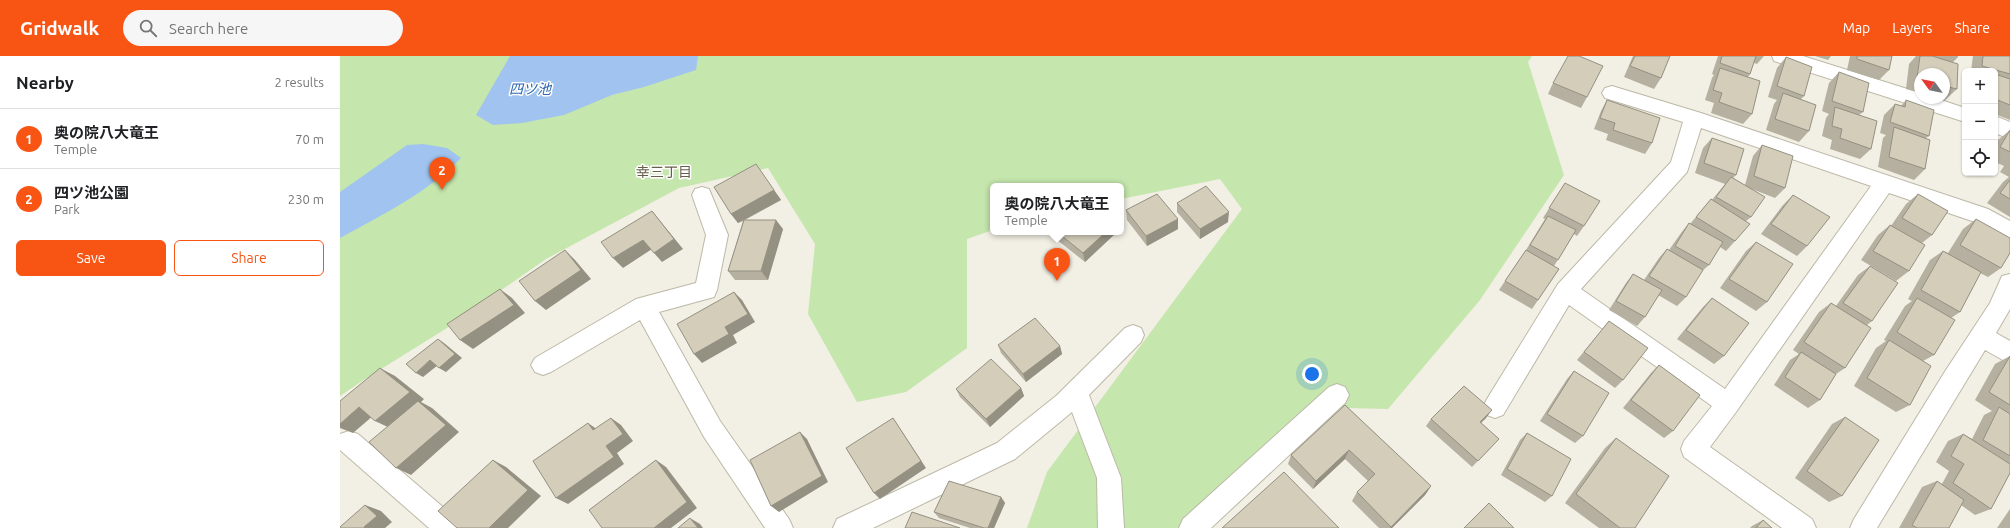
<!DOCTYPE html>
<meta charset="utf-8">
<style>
:root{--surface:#fff;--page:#f6f6f6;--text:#202124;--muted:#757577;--line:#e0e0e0;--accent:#f85515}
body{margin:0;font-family:Ubuntu,"Noto Sans JP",sans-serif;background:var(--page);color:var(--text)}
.controls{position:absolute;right:12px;top:12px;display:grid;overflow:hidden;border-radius:6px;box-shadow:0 1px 3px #0004}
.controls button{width:36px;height:36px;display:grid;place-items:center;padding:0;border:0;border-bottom:1px solid var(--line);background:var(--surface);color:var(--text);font:20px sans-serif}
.compass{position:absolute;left:1574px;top:12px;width:36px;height:36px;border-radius:50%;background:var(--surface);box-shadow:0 1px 3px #0004;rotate:303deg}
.you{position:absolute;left:972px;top:318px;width:14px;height:14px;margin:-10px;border:3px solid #fff;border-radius:50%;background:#1a73e8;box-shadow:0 0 0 6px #1a73e833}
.badge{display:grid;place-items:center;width:26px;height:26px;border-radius:50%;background:var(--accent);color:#fff;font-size:13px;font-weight:700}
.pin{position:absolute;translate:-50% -33px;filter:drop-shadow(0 1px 2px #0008)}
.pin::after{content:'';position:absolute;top:21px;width:14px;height:12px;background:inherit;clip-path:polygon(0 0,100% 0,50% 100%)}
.popup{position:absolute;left:650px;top:127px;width:134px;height:52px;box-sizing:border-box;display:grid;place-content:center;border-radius:6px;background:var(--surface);filter:drop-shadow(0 1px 3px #0005);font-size:13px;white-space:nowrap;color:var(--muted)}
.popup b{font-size:15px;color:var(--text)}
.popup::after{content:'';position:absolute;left:50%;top:100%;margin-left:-8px;border:8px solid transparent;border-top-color:var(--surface)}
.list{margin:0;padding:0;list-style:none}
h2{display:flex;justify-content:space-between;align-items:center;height:52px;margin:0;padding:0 16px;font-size:17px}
h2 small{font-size:13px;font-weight:400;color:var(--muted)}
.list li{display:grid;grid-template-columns:26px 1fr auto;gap:12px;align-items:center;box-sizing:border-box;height:60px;padding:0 16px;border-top:1px solid var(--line)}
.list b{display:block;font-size:15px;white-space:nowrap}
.list p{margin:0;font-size:13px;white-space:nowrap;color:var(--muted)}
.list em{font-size:13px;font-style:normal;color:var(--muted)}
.actions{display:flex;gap:8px;padding:12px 16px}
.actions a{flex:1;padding:9px 0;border:1px solid var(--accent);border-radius:6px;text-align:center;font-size:14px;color:var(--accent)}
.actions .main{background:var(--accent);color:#fff}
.icon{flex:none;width:22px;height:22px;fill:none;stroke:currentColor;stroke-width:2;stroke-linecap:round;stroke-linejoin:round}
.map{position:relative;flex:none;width:1670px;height:472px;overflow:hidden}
header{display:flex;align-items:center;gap:24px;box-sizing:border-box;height:56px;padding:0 20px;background:var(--accent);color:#fff}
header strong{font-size:19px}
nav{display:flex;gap:22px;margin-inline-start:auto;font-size:14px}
.search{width:280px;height:36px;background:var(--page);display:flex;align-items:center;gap:10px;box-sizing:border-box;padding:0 14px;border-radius:22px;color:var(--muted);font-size:15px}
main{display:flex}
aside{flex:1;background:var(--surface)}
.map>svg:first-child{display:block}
.green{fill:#c5e6ad}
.water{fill:#a0c4ef}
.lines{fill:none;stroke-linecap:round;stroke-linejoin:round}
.minor-casing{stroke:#bdb8a7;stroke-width:2}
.minor{fill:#fff;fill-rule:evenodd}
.wall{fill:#b5b0a0}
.shaded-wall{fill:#949082}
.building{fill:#d3cdba;stroke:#949082}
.labels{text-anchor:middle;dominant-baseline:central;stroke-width:3;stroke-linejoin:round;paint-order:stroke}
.water-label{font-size:14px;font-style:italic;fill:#2f68ae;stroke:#fff}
.neighbourhood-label{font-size:14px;fill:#665f4b;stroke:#fff}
</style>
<header>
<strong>Gridwalk</strong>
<div class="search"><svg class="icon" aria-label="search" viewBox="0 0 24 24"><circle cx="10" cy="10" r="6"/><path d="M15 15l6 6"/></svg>Search here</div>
<nav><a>Map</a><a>Layers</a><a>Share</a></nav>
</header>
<main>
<aside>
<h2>Nearby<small>2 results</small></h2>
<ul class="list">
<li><span class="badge">1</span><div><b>奥の院八大竜王</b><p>Temple</p></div><em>70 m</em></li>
<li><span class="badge">2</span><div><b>四ツ池公園</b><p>Park</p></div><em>230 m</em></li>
</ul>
<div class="actions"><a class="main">Save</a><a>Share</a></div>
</aside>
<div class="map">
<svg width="1670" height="472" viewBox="0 0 1670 472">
<rect width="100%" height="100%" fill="#f2efe4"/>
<path class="green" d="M0,0H1192L1188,6L1224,119L1140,244L1048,353L967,351L841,472H687L707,416L902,153L880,123L781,143V130H653V174L627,183V292L566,336L517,346L468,258L475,188L428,112L339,132L206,203L107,272L25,323L0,340Z"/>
<path class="water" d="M170,0H358L356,14L304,31L272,39L224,59L182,67L153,69L136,59Z
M83,88L107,92L121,102C87,137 42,159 0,182V136L67,89Z"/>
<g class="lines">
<defs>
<path id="minor" d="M1432,0H1463L1580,37V42H1595L1625,52V66L1434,5Z
M1272,30L1361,57L1648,153L1670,165V185L1663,182L1641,168L1549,137L1396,356L1370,391L1472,463L1476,472H1442L1344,401L1341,393L1344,385L1372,350L1229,249L1163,359L1155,362L1147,359L1143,351L1147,343L1218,228L1331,106L1343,66L1265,42L1262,37L1265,32ZM1361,72L1531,130L1385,333L1241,233L1347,116Z
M1655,60L1670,66V83L1655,77Z
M362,131L369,133L388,179L377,234L374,241L319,256L380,365L449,463L453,472H425L364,381L300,264L211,316L203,319L195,316L191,309L195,302L296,243L356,227L366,179L352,139L355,133Z
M1670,218V253L1656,277L1670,285V308L1645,294L1537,472H1510L1514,463L1604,317L1650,247L1662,220Z
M793,269L801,272L804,279L801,286L749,339L781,422L784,472H758L757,422L732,356L675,403L533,472H493L497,463L657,387L716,340L785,272Z
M997,328L1005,331L1009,339L1005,347L871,472H839L843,463L989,331Z
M9,375L18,378L117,463L121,472H89L0,394V378Z"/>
</defs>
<use href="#minor" class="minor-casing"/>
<use href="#minor" class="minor"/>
</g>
<path class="wall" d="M1293,0H1330L1321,22L1314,33L1284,21Z
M1378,0H1424L1417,8L1414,7L1410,18L1408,21L1412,58L1403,68L1371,57L1374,47L1365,44L1372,22L1374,19L1372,18Z
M1475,0H1491L1488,4Z
M1510,0H1552L1549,14L1539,24L1507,14Z
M1576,0H1618V1L1613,6L1617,33L1605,44L1598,42H1604V18H1580V37L1566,33L1569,8Z
M1633,0H1670V64L1655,58V15H1631Z
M1446,1L1464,40L1461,43L1469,75L1459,86L1426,74L1434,48L1437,44L1428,41L1437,12Z
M1499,16L1523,56L1519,59L1531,93L1520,103L1490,93L1492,84L1482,80L1486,62L1489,58L1482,55L1489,27Z
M1213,27L1247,41L1241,52L1208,38Z
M1625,36V48L1623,47Z
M1267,44L1312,87L1305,98L1266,84L1268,78L1254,73L1261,55Z
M1566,44L1589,80L1586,82L1585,113L1574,124L1538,111L1543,82L1546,79L1540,77L1544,59L1555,48L1561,50Z
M1670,74V161L1647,147L1663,126L1669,121L1660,116L1664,110L1655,106V88L1658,84Z
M1372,82L1396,119L1393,122L1405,129L1413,100L1422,89L1445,132L1435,142L1409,132L1411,161L1406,165L1395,185L1386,195L1380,191L1369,209L1361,216L1346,241L1337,250L1318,239L1305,261L1297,270L1269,254L1286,227L1293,218L1304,224L1319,202L1327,193L1329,194L1341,177L1349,167L1350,168L1371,143L1372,144L1385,128L1355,117L1363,92Z
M1225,127L1244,170L1237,180L1234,178L1214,210L1219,213L1192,253L1159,234L1186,194L1205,163L1203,162Z
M434,134L441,144L405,164L443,173L428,224H395L388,215L403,165L398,167L391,158Z
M1578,138L1592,179L1582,187L1569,215L1556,225L1521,204L1538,179L1550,169L1551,170L1566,148Z
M1453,139L1467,190L1457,200L1421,178L1443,149Z
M837,147L888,166L860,183L837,156Z
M786,154L838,163V173L807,190L787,164Z
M1636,163L1661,212L1648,221L1640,217L1620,256L1611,262L1594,299L1583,305L1570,349L1556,356L1514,330L1536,292L1546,285L1544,284L1565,250L1572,245L1568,243L1590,204L1603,195L1608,197L1623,173Z
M714,176H777L745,206L716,183Z
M1416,186L1427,246L1416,255L1380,232L1406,195Z
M1530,210L1532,265L1527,269L1505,312L1496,318L1480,344L1468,352L1434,329L1450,304L1459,298L1453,294L1479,256L1491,247L1496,250L1518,219Z
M1372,242L1384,300L1374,308L1337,283L1363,251Z
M1269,265L1283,324L1275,332L1237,304Z
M658,289L720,290L722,298L686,326L661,297Z
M1670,300V417L1651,453L1635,459L1621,449L1609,472H1559L1582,431L1597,425L1602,428L1609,415L1596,406L1608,385L1623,378L1632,383L1644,359L1652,355L1635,344L1655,308Z
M1319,309L1333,375L1324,382L1283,352L1311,317Z
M1234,315L1243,380L1235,387L1200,365L1227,323Z
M681,332L684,340L650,371L620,341L616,333Z
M1005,349L1091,430L1085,439L1052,472H1039L1012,445L1017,436L1028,425L1005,403L973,433L948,408L951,399Z
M1505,361L1502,440L1489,446L1455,422L1492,368Z
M1146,362L1141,367L1159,383L1132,411L1086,370L1091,363Z
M1187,377L1212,440L1205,446L1161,419L1180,384Z
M1276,382L1295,472H1259L1225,447L1265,392Z
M661,441L665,447L654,472H630L599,462L594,456Z
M1670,453V472H1657Z
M1423,464L1432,472H1410L1412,470Z"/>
<path class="shaded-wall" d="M434,134L441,144L398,167L391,158Z
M312,155L343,193L322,206L314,197Z
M889,156L888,166L860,183V173Z
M838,163V173L807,190L806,180Z
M436,164L443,173L428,224L421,215Z
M766,176H777L745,206L743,197Z
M303,184L312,193L283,212L273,202Z
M225,194L235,204L251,223L206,254L195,245Z
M160,233L172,242L185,257L133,293L120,284Z
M394,236L402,244L415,266L393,279L397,287L362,307L354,298L385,271Z
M98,283L104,287L122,302L106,316L99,312Z
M720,290L722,298L686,326L683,318Z
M90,304L98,309L83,321L76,317Z
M40,312L55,320L84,343L81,346L92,352L119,376L71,419L56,412L50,372L35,365Z
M681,332L684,340L650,371L646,363Z
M19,351L34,359L13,377L0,372V368Z
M1152,354L1146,362L1134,373L1140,366Z
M271,362L281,369L293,385L277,397L284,408L228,448L216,442L266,390Z
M553,362L586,412L540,443L534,437Z
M248,367L258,374H253Z
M460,376L467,383L488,426L439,456L431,450Z
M1009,394L1005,403L973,433L976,425Z
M153,404L166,411L201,440L168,472H149Z
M316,404L326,411L357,452L331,472H314Z
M1091,430L1085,439L1052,472H1050Z
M661,441L665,447L654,472H648Z
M25,449L41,455L52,466L45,472H25L24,471Z
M350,462L360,468L363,472H358Z"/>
<path class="building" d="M1228,0H1239L1263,10L1247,41L1213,27Z
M1295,0H1330L1321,22L1290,10Z
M1382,0H1416L1410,18L1380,7Z
M1517,0H1552L1549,14L1517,3Z
M1580,0H1592L1618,8L1617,33L1604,30V18H1580V23L1577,22Z
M1643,0H1670V18L1642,10Z
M1446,1L1472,11L1464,40L1437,30Z
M1380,12L1420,25L1412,58L1379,46L1382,37L1373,34Z
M1639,13L1646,15H1639Z
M1499,16L1529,27L1523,56L1492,45Z
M1655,18L1670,23V49L1655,43Z
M1443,37L1476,49L1469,75L1435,63Z
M1267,44L1320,62L1312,87L1273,74L1275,67L1260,62Z
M1566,44L1594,54L1589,80L1550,66L1555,48L1565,51Z
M1495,51L1537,65L1531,93L1500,82L1502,73L1492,70Z
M1554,71L1590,84L1585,113L1549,101Z
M1670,74V96L1660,91Z
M1372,82L1404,93L1396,119L1364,107Z
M1422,89L1453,100L1445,132L1414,120Z
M416,108L434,134L391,158L374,131Z
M1391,121L1425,141L1411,161L1376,141Z
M1670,124V143L1660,137Z
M1225,127L1260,145L1244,170L1209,152Z
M866,130L889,156L860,173L837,147Z
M817,138L838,163L806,180L786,154Z
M1578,138L1608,155L1592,179L1562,162Z
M1453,139L1490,161L1467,190L1431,168Z
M1371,143L1410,168L1395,185L1356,161Z
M312,155L334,183L314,197L303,184L273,202L261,186Z
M1208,160L1236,174L1218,204L1190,189Z
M1636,163L1670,182V197L1661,212L1620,189Z
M404,164H436L421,215H388Z
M1349,167L1383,186L1369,209L1335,190Z
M1550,169L1585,189L1569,215L1533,195Z
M717,176H766L743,197Z
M1416,186L1453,208L1427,246L1389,223Z
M1327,193L1363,214L1346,241L1309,220Z
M225,194L241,214L195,245L179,225Z
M1186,194L1219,213L1198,244L1165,225Z
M1603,195L1641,216L1620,256L1581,234Z
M1530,210L1558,227L1532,265L1503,247Z
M1293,218L1322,234L1305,261L1276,245Z
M160,233L174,249L120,284L107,268Z
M394,236L408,258L385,271L389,278L354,298L337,268Z
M1372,242L1409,267L1384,300L1346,274Z
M1577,242L1615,264L1594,299L1557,276Z
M1491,247L1531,272L1505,312L1464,286Z
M695,262L720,290L683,318L658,289Z
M1269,265L1308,292L1283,324L1244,296Z
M98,283L115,298L99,312L90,304L76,317L66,308Z
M1549,284L1591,310L1570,349L1527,322Z
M1461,296L1496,318L1480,344L1445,321Z
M1670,300V349L1649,336Z
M651,303L681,332L646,363L616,333Z
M1319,309L1360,339L1333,375L1291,344Z
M40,312L70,336L35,365L19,351L0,368V345Z
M1234,315L1269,337L1243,380L1207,358Z
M1124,330L1152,354L1140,366L1159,383L1138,405L1091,363Z
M78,345L106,369L56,412L29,386Z
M1005,349L1091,430L1051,471L1017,436L1035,418L1009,394L976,425L951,399Z
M1659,351L1670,358V400L1643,384Z
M1505,361L1539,384L1502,440L1467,415Z
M271,362L283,378L266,390L274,401L216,442L193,405L248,367L253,374Z
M553,362L581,405L534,437L506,392Z
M460,376L482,420L431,450L410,404Z
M1187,377L1231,403L1212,440L1167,413Z
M1623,378L1670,408V417L1651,453L1613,427L1624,408L1611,400Z
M1276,382L1329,420L1295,472H1280L1236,438Z
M153,404L188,434L149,472H117L98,455Z
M316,404L347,446L314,472H262L249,454Z
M944,416L999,472H882Z
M609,425L661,441L648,472H644L594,456Z
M1597,425L1624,444L1609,472H1577L1572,469Z
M1149,447L1174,472H1124Z
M25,449L37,460L24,471L25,472H0V471Z
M572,456L620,472H565Z
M350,462L358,472H338Z
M1423,464L1432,472H1416Z"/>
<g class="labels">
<g class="water-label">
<text x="190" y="33">四ツ池</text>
</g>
<g class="neighbourhood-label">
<text x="324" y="116">幸三丁目</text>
</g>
</g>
</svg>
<div class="controls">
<button>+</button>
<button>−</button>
<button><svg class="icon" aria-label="locate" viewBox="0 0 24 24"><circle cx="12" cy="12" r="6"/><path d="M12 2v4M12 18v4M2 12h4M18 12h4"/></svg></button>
</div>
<svg class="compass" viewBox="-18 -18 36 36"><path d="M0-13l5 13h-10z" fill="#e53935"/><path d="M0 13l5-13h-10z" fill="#757577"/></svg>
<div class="you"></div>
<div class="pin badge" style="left:717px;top:225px">1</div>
<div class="popup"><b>奥の院八大竜王</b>Temple</div>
<div class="pin badge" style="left:102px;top:134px">2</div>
</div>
</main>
